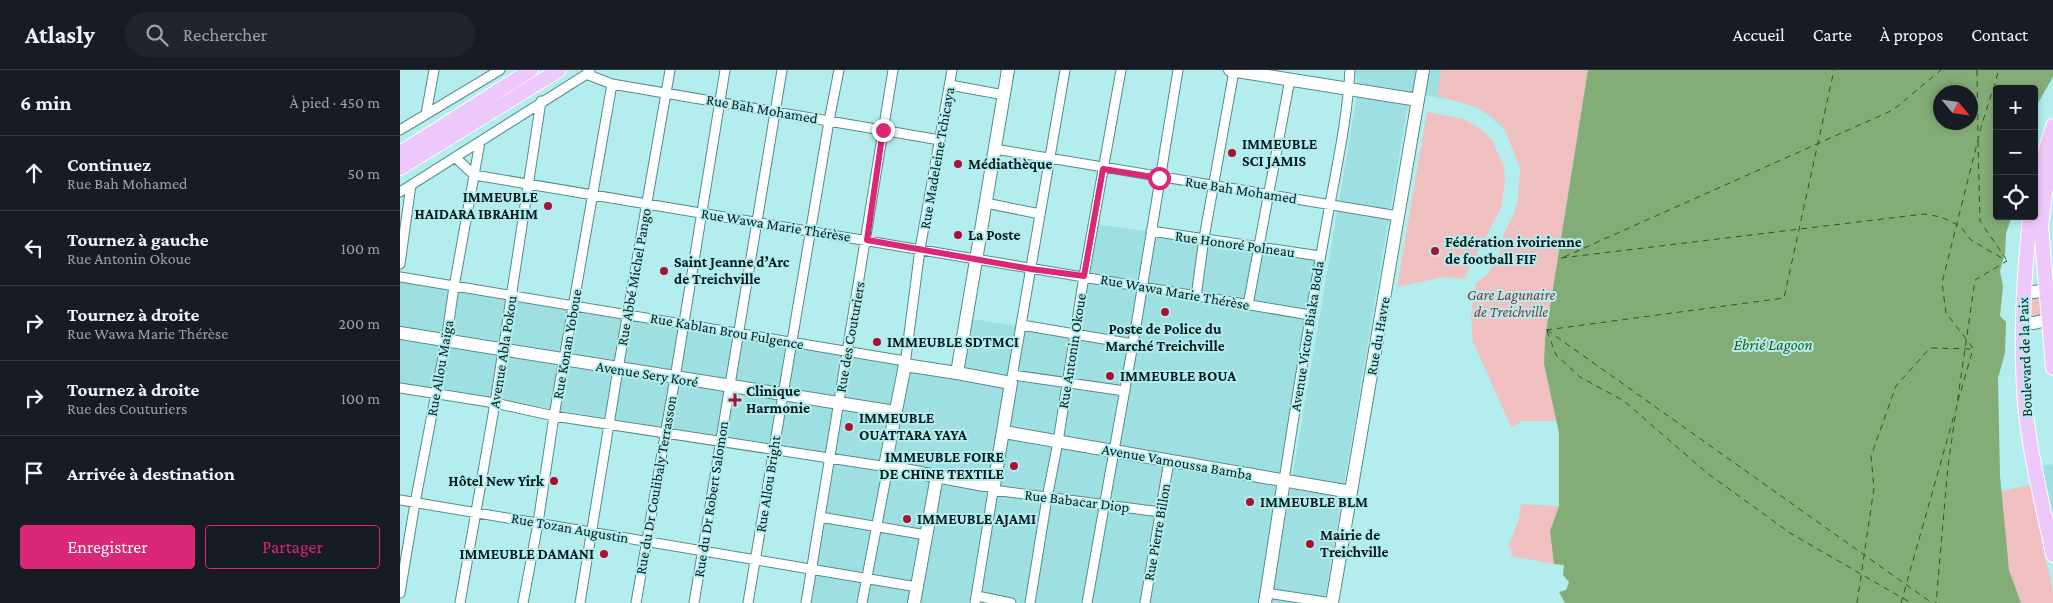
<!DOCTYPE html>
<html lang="fr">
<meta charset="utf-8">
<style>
:root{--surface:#171b24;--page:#20242c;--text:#f1f3f6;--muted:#9ea1a6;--line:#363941;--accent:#db2777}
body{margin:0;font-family:"Crimson Pro",serif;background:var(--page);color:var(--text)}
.controls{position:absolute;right:15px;top:15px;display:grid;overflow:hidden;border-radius:5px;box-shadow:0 2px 8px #0003}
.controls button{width:45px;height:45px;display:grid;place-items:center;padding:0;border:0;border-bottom:1px solid var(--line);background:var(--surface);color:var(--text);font:25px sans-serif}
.compass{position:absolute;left:1533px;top:15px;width:45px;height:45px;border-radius:50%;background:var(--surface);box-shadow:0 2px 8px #0003;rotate:119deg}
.stop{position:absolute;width:15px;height:15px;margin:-11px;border:4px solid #db2777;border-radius:50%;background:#fff}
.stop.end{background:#db2777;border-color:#fff;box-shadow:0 1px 5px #0008}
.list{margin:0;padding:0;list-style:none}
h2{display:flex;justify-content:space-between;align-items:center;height:65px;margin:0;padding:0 20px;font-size:21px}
h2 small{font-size:16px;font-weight:400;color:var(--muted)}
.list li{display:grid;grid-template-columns:32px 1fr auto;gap:15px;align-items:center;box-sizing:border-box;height:75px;padding:0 20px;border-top:1px solid var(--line)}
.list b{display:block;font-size:19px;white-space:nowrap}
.list p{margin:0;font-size:16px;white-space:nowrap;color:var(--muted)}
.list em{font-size:16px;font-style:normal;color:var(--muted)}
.actions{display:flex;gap:10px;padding:15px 20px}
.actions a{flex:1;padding:11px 0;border:1px solid var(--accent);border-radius:5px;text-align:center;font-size:18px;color:var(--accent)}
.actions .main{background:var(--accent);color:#fff}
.icon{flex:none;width:28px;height:28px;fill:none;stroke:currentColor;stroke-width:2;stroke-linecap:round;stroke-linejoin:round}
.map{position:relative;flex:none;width:1653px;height:533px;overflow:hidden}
header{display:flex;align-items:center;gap:30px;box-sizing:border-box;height:70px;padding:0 25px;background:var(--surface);border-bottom:1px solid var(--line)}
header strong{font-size:24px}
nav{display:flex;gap:28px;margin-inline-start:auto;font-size:18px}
.search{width:350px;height:45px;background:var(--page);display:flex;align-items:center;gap:12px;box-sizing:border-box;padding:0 18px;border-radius:28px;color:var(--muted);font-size:19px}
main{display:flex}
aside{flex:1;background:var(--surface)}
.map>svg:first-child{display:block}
.built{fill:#9ee0e2}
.green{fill:#f0c0c0}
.water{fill:#84ac77;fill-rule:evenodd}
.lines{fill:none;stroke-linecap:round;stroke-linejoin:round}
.ferry{stroke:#285b12;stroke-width:1;stroke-dasharray:6 5;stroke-linecap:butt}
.street-casing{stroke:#558b8c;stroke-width:11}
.secondary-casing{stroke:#558b8c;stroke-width:14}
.primary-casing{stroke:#fff;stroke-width:16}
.street{stroke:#fff;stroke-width:9}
.secondary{stroke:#fff;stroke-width:12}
.primary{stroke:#efc8fb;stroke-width:14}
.route{stroke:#db2777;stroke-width:6}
.poi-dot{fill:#a91132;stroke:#b4edee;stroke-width:2}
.labels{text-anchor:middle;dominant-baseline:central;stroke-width:4;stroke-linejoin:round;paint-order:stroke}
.street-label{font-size:15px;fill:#041a1b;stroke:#b4edee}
.poi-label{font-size:15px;font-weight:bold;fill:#041a1b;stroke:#b4edee;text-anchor:start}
.park-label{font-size:15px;font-style:italic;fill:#87333a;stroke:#b4edee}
.water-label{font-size:16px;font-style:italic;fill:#285b12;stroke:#b4edee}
</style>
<header>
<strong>Atlasly</strong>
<div class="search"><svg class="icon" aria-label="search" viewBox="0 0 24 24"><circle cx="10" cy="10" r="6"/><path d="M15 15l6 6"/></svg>Rechercher</div>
<nav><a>Accueil</a><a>Carte</a><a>À propos</a><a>Contact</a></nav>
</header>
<main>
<aside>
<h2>6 min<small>À pied · 450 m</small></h2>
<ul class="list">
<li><svg class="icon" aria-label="ahead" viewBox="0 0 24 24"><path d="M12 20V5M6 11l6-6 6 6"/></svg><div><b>Continuez</b><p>Rue Bah Mohamed</p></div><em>50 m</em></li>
<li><svg class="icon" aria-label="left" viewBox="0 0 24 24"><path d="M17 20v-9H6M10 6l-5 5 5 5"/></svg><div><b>Tournez à gauche</b><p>Rue Antonin Okoue</p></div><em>100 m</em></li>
<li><svg class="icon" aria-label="right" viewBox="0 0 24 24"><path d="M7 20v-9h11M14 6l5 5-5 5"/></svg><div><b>Tournez à droite</b><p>Rue Wawa Marie Thérèse</p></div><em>200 m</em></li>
<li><svg class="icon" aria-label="right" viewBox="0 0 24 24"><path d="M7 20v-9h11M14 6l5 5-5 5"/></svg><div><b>Tournez à droite</b><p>Rue des Couturiers</p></div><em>100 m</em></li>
<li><svg class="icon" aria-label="arrive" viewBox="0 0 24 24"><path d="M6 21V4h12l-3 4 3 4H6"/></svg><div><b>Arrivée à destination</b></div></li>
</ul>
<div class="actions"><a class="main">Enregistrer</a><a>Partager</a></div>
</aside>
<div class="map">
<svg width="1653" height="533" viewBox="0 0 1653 533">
<rect width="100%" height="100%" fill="#b4edee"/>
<path class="built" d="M955,0H1188L1175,75L1107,65L1105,60L1089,46L1078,38L1061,32L1019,24L1009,28L925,529L912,533H411L436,386L0,314V206L557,298L566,248L679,266L695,154L921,186L904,259L870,460L883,462L958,19Z
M1653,394V467L1639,397Z"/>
<path class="green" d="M1041,0H1188L1145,267L1144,294L1157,351H1123L1111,357L1073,272L1071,245L1076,213L1088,204L1104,174L1103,166L1114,144L1118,130L1120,98L1105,60L1098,52L1078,38L1061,32L1037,26Z
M1027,42L1064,49L1085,62L1093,72L1104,97L1105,111L1101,138L1064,209L1044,207L997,217Z
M1634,227L1641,228L1643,243L1638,247L1630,243C1628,237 1628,232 1634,227Z
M1631,415L1653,523V533H1621L1609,500L1601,421Z
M1121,434L1159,436L1150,461L1154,494L1110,486L1113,480L1108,477L1119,449Z"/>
<path class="water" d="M1188,0H1653V7L1634,40V19H1597V146H1612L1606,163L1605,183L1600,201L1603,216L1600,246L1606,252L1605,283L1598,308L1600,406L1609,500L1621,533H1165L1159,522L1166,520L1169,512L1163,505L1164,495L1154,494L1150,461L1159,436V363L1144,294L1145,268ZM1540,22H1570V52H1540Z"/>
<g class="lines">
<path class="ferry" d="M1577,0L1578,67
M1578,71L1580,151L1606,189
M1164,187L1493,40L1541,0
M1161,188L1524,144L1541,147L1560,156L1571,170L1607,191L1575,210L1548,396L1536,533
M1146,260L1384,228L1434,0
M1147,260L1532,533
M1147,261L1156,285L1180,307L1224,331L1307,403L1390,463L1511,533
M1573,278L1546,243L1542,213L1582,54L1599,0
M1558,331L1573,279
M1457,533L1474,418L1471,386L1496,316L1530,278L1573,279
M1501,533L1555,342"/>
<defs>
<path id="street" d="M186,4L212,14L540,70
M550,15L604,25
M26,44L34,0
M0,60L100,0
M595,79L998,146
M56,88L74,105L910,245
M0,122L190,2
M586,133L640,144
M751,161L920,186
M0,194L11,115
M0,207L505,291
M796,227L804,168L834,1
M848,235L890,9
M622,255L733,274
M505,295L520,179L552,0
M613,305L725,321
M611,313L665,0
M0,318L95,333L154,346L488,397L462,533
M884,410C897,327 910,244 925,162C934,108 947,55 950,0
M593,420L760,442
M0,430L517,517
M420,447L526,465
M0,523L15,433L46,271L54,217L80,72
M867,523L932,533
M577,526L611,533
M60,533L95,333L141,31
M123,533L138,453L154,346L212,14
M180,533L218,299L270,0
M236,533L275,308L325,0
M294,533L382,0
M348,533L429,51L439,0
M406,533L493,0
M575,533L594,415
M630,533L647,428L658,372L684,206L721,0
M687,533L733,274L778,0
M745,533L769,391"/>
<path id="secondary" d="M830,0L1018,30
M1623,223L1653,220
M1622,252L1634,253L1653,248
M0,263L495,342
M505,295L557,303L611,313L594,415H584L488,397L486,391Z
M557,303L608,0
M604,362L951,422
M514,533L537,406
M865,533L884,410
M932,533L1023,0"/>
<path id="primary" d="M0,83L131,0
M1653,88L1644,128L1641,156L1653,298
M0,98L159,0
M1634,118L1653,56
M1630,146C1624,208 1620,270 1625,332C1629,383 1643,434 1653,485"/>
</defs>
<use href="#street" class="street-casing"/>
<use href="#secondary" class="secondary-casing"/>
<use href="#primary" class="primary-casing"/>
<use href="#street" class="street"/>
<use href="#secondary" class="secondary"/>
<use href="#primary" class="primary"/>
</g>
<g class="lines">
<path class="route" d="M483,60L467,170L631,199L684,206L703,99L759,108"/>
</g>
<g class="poi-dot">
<circle cx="832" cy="83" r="5"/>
<circle cx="558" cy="94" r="5"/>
<circle cx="148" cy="136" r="5"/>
<circle cx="558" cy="165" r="5"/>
<circle cx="1035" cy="181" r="5"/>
<circle cx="264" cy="201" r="5"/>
<circle cx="765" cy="242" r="5"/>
<circle cx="477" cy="272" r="5"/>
<circle cx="710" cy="306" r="5"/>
<path d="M332.5 322.5h5v5h5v5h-5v5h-5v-5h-5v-5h5z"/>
<circle cx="449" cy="357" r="5"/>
<circle cx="614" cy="396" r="5"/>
<circle cx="154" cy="411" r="5"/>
<circle cx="850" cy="432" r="5"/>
<circle cx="507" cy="449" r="5"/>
<circle cx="910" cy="474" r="5"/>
<circle cx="204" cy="484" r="5"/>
</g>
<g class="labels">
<g class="street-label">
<text transform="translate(362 39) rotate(10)">Rue Bah Mohamed</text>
<text transform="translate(537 88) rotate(-80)">Rue Madeleine Tchicaya</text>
<text transform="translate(841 120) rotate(9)">Rue Bah Mohamed</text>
<text transform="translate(376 155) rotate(9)">Rue Wawa Marie Thérèse</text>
<text transform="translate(835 174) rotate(8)">Rue Honoré Polneau</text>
<text transform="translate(234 207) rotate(-80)">Rue Abbé Michel Pango</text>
<text transform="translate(775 222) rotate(10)">Rue Wawa Marie Thérèse</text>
<text transform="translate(327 261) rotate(10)">Rue Kablan Brou Fulgence</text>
<text transform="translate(907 266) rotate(-81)">Avenue Victor Biaka Boda</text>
<text transform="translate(978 266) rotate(-80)">Rue du Havre</text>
<text transform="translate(450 267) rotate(-80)">Rue des Couturiers</text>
<text transform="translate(167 274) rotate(-80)">Rue Konan Yoboue</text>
<text transform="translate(672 281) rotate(-81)">Rue Antonin Okoue</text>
<text transform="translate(103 282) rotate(-81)">Avenue Abla Pokou</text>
<text transform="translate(1625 287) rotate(-92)">Boulevard de la Paix</text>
<text transform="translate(40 298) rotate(-80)">Rue Allou Maïga</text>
<text transform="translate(247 304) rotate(9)">Avenue Sery Koré</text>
<text transform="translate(777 392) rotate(10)">Avenue Vamoussa Bamba</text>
<text transform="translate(368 414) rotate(-81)">Rue Allou Bright</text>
<text transform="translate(256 415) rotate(-80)">Rue du Dr Coulibaly Terrasson</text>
<text transform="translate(311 429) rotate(-81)">Rue du Dr Robert Salomon</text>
<text transform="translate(677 431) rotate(7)">Rue Babacar Diop</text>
<text transform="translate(170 458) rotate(10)">Rue Tozan Augustin</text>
<text transform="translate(757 462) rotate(-80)">Rue Pierre Billon</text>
</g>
<g class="poi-label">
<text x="842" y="74">IMMEUBLE<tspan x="842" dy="17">SCI JAMIS</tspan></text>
<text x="568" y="94">Médiathèque</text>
<text x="138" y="127" text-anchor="end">IMMEUBLE<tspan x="138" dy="17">HAIDARA IBRAHIM</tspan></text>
<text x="568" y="165">La Poste</text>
<text x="1045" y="172">Fédération ivoirienne<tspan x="1045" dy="17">de football FIF</tspan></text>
<text x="274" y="192">Saint Jeanne d’Arc<tspan x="274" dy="17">de Treichville</tspan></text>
<text x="765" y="259" text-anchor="middle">Poste de Police du<tspan x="765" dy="17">Marché Treichville</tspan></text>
<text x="487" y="272">IMMEUBLE SDTMCI</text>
<text x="720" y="306">IMMEUBLE BOUA</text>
<text x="346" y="321">Clinique<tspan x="346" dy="17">Harmonie</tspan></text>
<text x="459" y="348">IMMEUBLE<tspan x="459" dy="17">OUATTARA YAYA</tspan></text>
<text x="604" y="387" text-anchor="end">IMMEUBLE FOIRE<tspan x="604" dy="17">DE CHINE TEXTILE</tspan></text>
<text x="144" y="411" text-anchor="end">Hôtel New Yirk</text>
<text x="860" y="432">IMMEUBLE BLM</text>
<text x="517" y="449">IMMEUBLE AJAMI</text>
<text x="920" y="465">Mairie de<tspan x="920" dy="17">Treichville</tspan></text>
<text x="194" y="484" text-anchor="end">IMMEUBLE DAMANI</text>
</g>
<g class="park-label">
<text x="1111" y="225">Gare Lagunaire<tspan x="1111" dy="17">de Treichville</tspan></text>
</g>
<g class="water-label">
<text x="1373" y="274">Ébrié Lagoon</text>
</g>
</g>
</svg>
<div class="controls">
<button>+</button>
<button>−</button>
<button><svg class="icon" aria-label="locate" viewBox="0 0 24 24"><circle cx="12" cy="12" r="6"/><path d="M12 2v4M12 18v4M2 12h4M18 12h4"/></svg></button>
</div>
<svg class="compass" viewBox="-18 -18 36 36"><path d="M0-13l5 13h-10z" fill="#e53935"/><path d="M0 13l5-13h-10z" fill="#9ea1a6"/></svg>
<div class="stop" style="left:759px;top:108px"></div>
<div class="stop end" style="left:483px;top:60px"></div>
</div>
</main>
